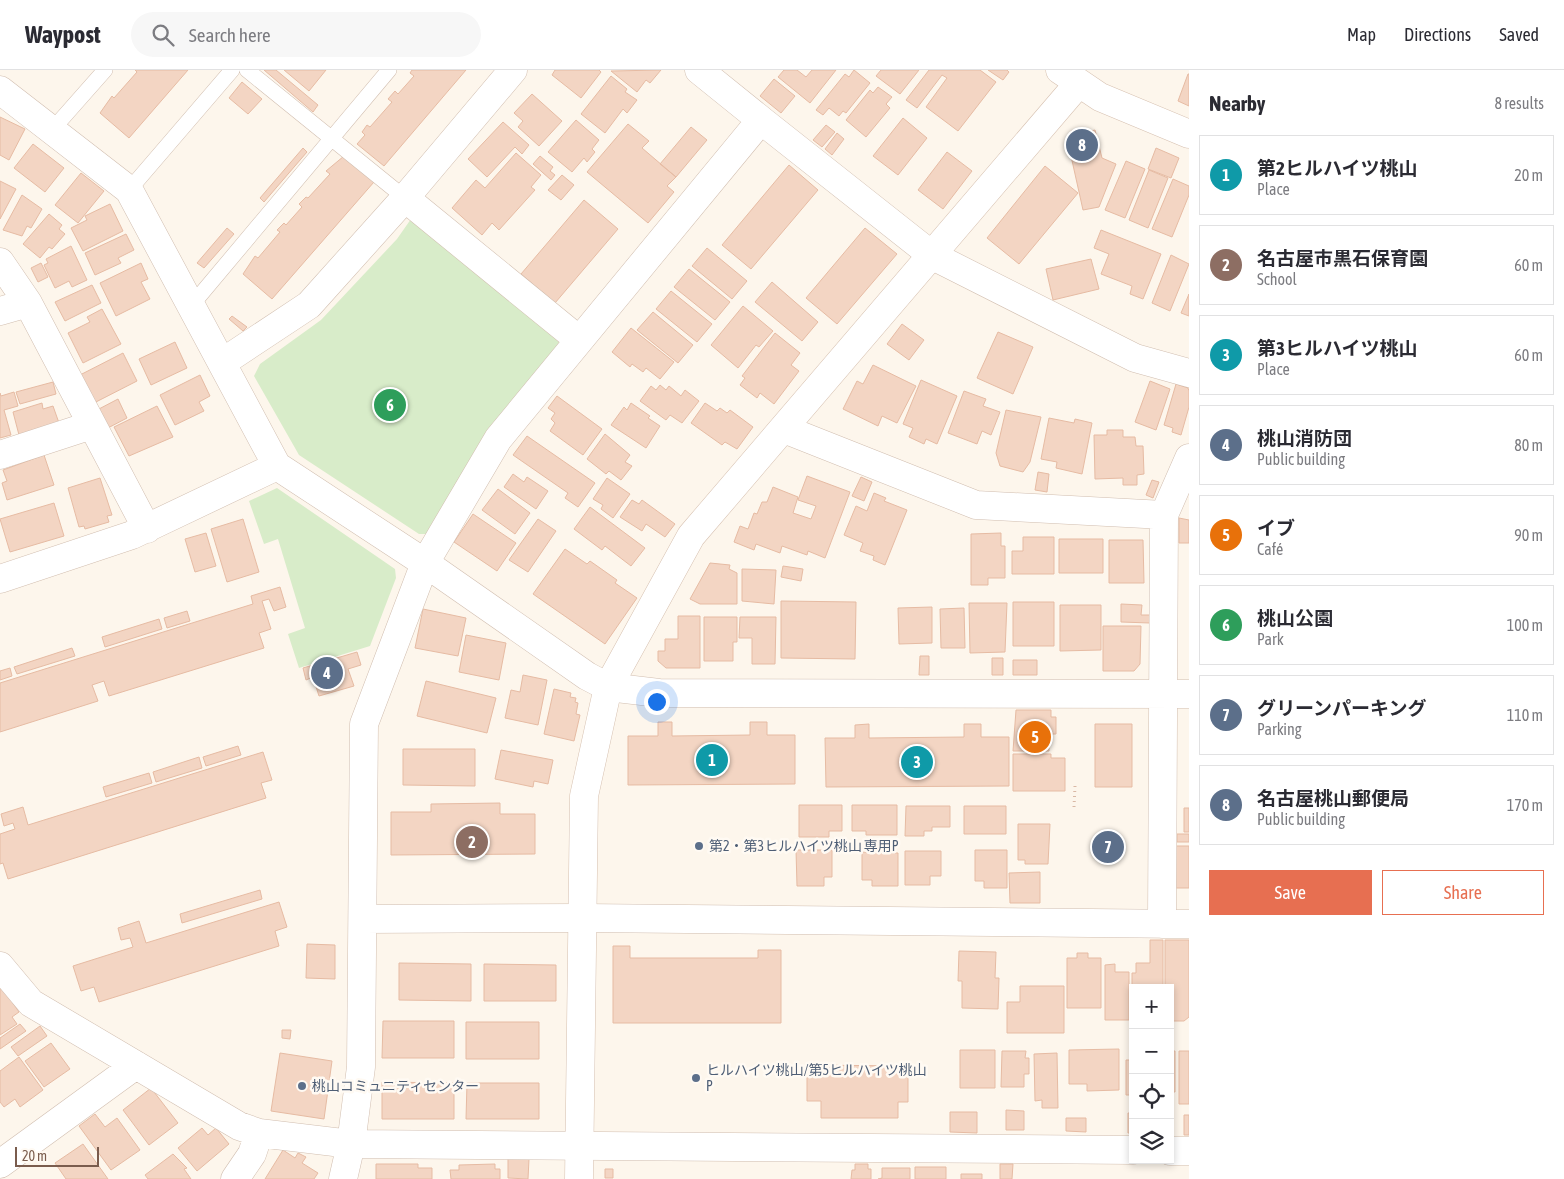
<!DOCTYPE html>
<meta charset="utf-8">
<style>
:root{--surface:#fff;--page:#f7f7f7;--text:#2b2b33;--muted:#7c7c81;--line:#e1e1e2;--accent:#e76f51}
body{margin:0;font-family:"Asap Condensed","Noto Sans JP",sans-serif;background:var(--page);color:var(--text)}
.controls{position:absolute;right:15px;bottom:15px;display:grid;overflow:hidden;border-radius:0px;box-shadow:0 2px 8px #0003}
.controls button{width:45px;height:45px;display:grid;place-items:center;padding:0;border:0;border-bottom:1px solid var(--line);background:var(--surface);color:var(--text);font:25px sans-serif}
.scale{position:absolute;left:15px;bottom:12px;width:84px;box-sizing:border-box;padding-left:5px;border:2px solid #7a5c4d;border-top:0;font-size:14px;line-height:18px;white-space:nowrap;color:#7a5c4d;-webkit-text-stroke:4px #fffaf3;paint-order:stroke}
.you{position:absolute;left:656px;top:631px;width:18px;height:18px;margin:-12px;border:4px solid #fff;border-radius:50%;background:#1a73e8;box-shadow:0 0 0 8px #1a73e833}
.badge{display:grid;place-items:center;width:32px;height:32px;border-radius:50%;background:var(--accent);color:#fff;font-size:16px;font-weight:700}
.pin{position:absolute;translate:-50% -50%;border:2px solid #fff;box-shadow:0 1px 5px #0006}
.list{margin:0;padding:0;list-style:none}
h2{display:flex;justify-content:space-between;align-items:center;height:65px;margin:0;padding:0 20px;font-size:21px}
h2 small{font-size:16px;font-weight:400;color:var(--muted)}
.list li{display:grid;grid-template-columns:32px 1fr auto;gap:15px;align-items:center;box-sizing:border-box;height:80px;margin:0 10px 10px;padding:0 10px;border:1px solid var(--line);border-radius:0px}
.list b{display:block;font-size:19px;white-space:nowrap}
.list p{margin:0;font-size:16px;white-space:nowrap;color:var(--muted)}
.list em{font-size:16px;font-style:normal;color:var(--muted)}
.actions{display:flex;gap:10px;padding:15px 20px}
.actions a{flex:1;padding:11px 0;border:1px solid var(--accent);border-radius:0px;text-align:center;font-size:18px;color:var(--accent)}
.actions .main{background:var(--accent);color:#fff}
.icon{flex:none;width:28px;height:28px;fill:none;stroke:currentColor;stroke-width:2;stroke-linecap:round;stroke-linejoin:round}
.map{position:relative;flex:none;width:1189px;height:1109px;overflow:hidden}
header{display:flex;align-items:center;gap:30px;box-sizing:border-box;height:70px;padding:0 25px;background:var(--surface);border-bottom:1px solid var(--line)}
header strong{font-size:24px}
nav{display:flex;gap:28px;margin-inline-start:auto;font-size:18px}
.search{width:350px;height:45px;background:var(--page);display:flex;align-items:center;gap:12px;box-sizing:border-box;padding:0 18px;border-radius:28px;color:var(--muted);font-size:19px}
main{display:flex}
aside{flex:1;background:var(--surface)}
.map>svg:first-child{display:block}
.green{fill:#d8ecc9}
.building{fill:#f3d5c3;stroke:#e6bba3}
.lines{fill:none;stroke-linecap:round;stroke-linejoin:round}
.lane-casing{stroke:#d1beb0;stroke-width:16}
.street-casing{stroke:#d1beb0;stroke-width:29}
.secondary-casing{stroke:#d6c0b0;stroke-width:29}
.path{stroke:#d9b8a5;stroke-width:3;stroke-dasharray:1 4;stroke-linecap:butt}
.lane{stroke:#fff;stroke-width:15}
.street{stroke:#fff;stroke-width:28}
.secondary{stroke:#fff;stroke-width:28}
.service-dot{fill:#5c6f8a;stroke:#fffaf3;stroke-width:2}
.labels{text-anchor:middle;dominant-baseline:central;stroke-width:5;stroke-linejoin:round;paint-order:stroke}
.service-label{font-size:14px;fill:#4e5e75;stroke:#fffaf3;text-anchor:start}
</style>
<header>
<strong>Waypost</strong>
<div class="search"><svg class="icon" aria-label="search" viewBox="0 0 24 24"><circle cx="10" cy="10" r="6"/><path d="M15 15l6 6"/></svg>Search here</div>
<nav><a>Map</a><a>Directions</a><a>Saved</a></nav>
</header>
<main>
<div class="map">
<svg width="1189" height="1109" viewBox="0 0 1189 1109">
<rect width="100%" height="100%" fill="#fdf6ec"/>
<path class="green" d="M411,149L553,257L560,275L430,464H419L299,385L254,306L260,294L321,250L397,169Z
M277,418L395,499L396,508L370,576L299,598L288,564L305,558L278,469L264,474L249,431Z"/>
<path class="building" d="M135,0H188L129,68L100,43L112,26L114,28L137,2Z
M264,0H276L318,35L313,42Z
M284,0H326L309,21Z
M412,0H466L384,96L357,74L365,65L362,62L367,55L370,57L392,32L388,29L395,21L398,24L414,6L410,3Z
M555,0H599L601,2L581,28L552,5Z
M661,0L650,13L646,10L637,22L611,1Z
M784,0H797L806,7L812,0H836L810,33L778,7Z
M854,0L870,13L846,43L843,41L839,46L829,38L823,45L816,40L845,4L849,7Z
M881,0H919L900,24L876,6Z
M929,0H980L996,12L958,61L926,37L947,8L942,5L917,38L906,30Z
M988,0H1007L1009,2L1003,10Z
M1188,4H1189V36L1178,31Z
M611,6L627,19L625,22L637,30L627,43L623,39L605,63L581,44Z
M774,9L795,26L781,43L760,26Z
M242,12L262,29L248,44L229,28Z
M878,17L892,27L886,34L890,38L866,67L846,50L870,20L873,23Z
M532,24L562,51L539,76L518,57L523,51L514,43Z
M0,47L25,59L9,90L0,85Z
M903,48L927,68L898,105L873,86Z
M576,50L599,70L592,79L595,82L587,92L584,88L572,102L548,82Z
M503,52L529,75L522,84L515,77L487,107L468,89Z
M628,54L649,71L642,78L676,107L667,116L674,122L648,153L587,102Z
M826,55L835,62L822,77L813,70Z
M691,57L707,70L676,107L660,94Z
M1072,60L1078,64L1095,60L1102,88L1116,94L1099,137L1083,140L1067,68Z
M837,63L844,69L832,85L825,79Z
M33,74L64,98L45,122L14,98Z
M303,78L307,82L264,132L260,128Z
M1156,78L1179,88L1171,108L1148,99Z
M947,82L972,101L943,139L918,120Z
M516,83L541,105L531,117L535,120L499,160L492,153L482,165L452,138L476,110L485,118Z
M344,86L374,112L272,229L243,204L255,186L258,188L280,162L277,160L284,153L286,155L302,137L299,134L306,127L308,128L330,104L326,101Z
M540,86L553,97L550,101L555,105L551,110L533,94Z
M1126,91L1145,99L1125,148L1105,140Z
M789,95L818,120L751,199L722,175Z
M1045,96L1078,123L1019,194L987,168Z
M1149,100L1168,108L1148,158L1129,150Z
M81,103L104,121L78,153L55,135Z
M562,105L574,115L561,130L548,120Z
M1173,109L1189,116V125L1172,167L1152,159Z
M0,111L16,119L0,149Z
M22,125L42,139L31,158L27,156L22,166L3,160Z
M584,130L618,159L555,233L521,204Z
M110,134L123,161L83,181L71,158L87,150L85,146Z
M49,144L62,155L59,159L65,164L52,179L49,177L40,188L23,174Z
M227,158L234,164L204,198L197,193Z
M865,158L897,184L837,254L806,228Z
M1101,160L1161,184L1143,229L1130,224L1132,216L1101,204L1109,184L1094,178Z
M126,164L134,180L118,188L121,193L95,205L85,183Z
M71,176L87,210L72,217L69,211L55,218L44,195L48,193L46,189Z
M707,178L747,211L732,229L692,196Z
M1171,185L1189,194L1170,241L1152,233Z
M1091,189L1099,219L1053,230L1046,199Z
M41,193L48,207L38,212L31,198Z
M141,193L148,209L141,212L150,229L116,246L100,213Z
M689,199L730,232L715,250L674,217Z
M772,212L818,252L802,271L755,232Z
M92,215L101,233L65,251L55,232Z
M671,221L712,254L697,272L656,239Z
M1189,224V246L1181,243Z
M743,236L773,261L759,277L756,275L738,298L711,275Z
M102,239L121,274L83,293L68,263L90,252L87,247Z
M653,242L693,275L678,293L637,260Z
M232,246L247,257L243,261L229,249Z
M902,254L924,270L909,290L887,274Z
M631,258L674,292L660,309L646,298L643,302L632,294L630,297L612,282Z
M998,262L1033,277L1013,324L977,308Z
M775,263L800,283L791,295L799,301L774,334L760,323L757,328L740,315L745,308L742,306Z
M175,272L187,298L151,315L139,289Z
M123,283L137,311L92,334L78,306Z
M873,295L916,316L897,353L882,346L878,356L843,339L857,311L863,314Z
M200,305L210,326L199,332L204,341L175,355L160,325Z
M921,310L957,326L937,374L926,369L924,374L909,367L913,358L903,354Z
M1150,311L1170,319L1156,360L1135,352Z
M53,312L56,324L20,334L16,322Z
M1176,314L1188,318L1189,321V337L1181,365L1172,362L1173,358L1164,355Z
M660,315L666,320L669,316L681,326L685,320L699,331L682,353L670,345L666,350L640,331L651,316L656,320Z
M964,321L986,329L983,336L1000,342L991,365L982,361L977,374L948,363Z
M14,322L18,336L4,340L11,365L0,368V323L1,326Z
M557,326L602,359L583,385L550,361L555,353L551,349L555,343L548,338Z
M118,329L127,348L106,359L97,340Z
M42,333L43,339L53,336L59,353L19,365L13,342Z
M631,333L650,346L648,348L660,356L646,378L611,355L624,337L627,340Z
M705,333L717,341L720,338L727,343L730,340L753,357L737,379L725,372L722,375L691,353Z
M157,336L173,367L129,386L114,357Z
M1006,340L1041,347L1030,392L1023,402L1000,396L996,383Z
M1049,348L1074,353L1075,349L1092,353L1082,404L1056,398L1057,392L1041,389Z
M1107,360H1123V367H1135L1136,376H1143L1144,404L1137,405V415H1123V408L1095,409L1094,365H1107Z
M605,364L630,385L625,392L632,396L621,410L609,401L606,404L587,389Z
M527,366L595,413L578,437L565,428L568,423L513,385Z
M44,385L54,415L7,430L2,413L7,411L3,400Z
M1038,402L1049,404L1047,422L1035,420Z
M513,404L524,412L527,407L548,421L536,439L504,417Z
M807,406L850,422L825,488L808,481L807,485L782,476L780,483L756,474L754,480L734,472L740,456L748,459L754,443L757,444L762,432H767L773,417L798,427L793,443L811,449L816,436L798,430Z
M861,407L872,412L864,431L852,426Z
M100,408L112,445L107,446L109,452L85,459L84,456L79,457L68,418Z
M607,408L630,424L613,448L601,439L603,435L593,429Z
M1152,410L1159,412L1153,428L1146,425Z
M498,419L530,443L515,464L482,440Z
M874,423L886,428L884,431L907,440L885,495L873,490L874,486L860,481L863,473L844,465L856,436L867,441Z
M632,430L639,434L642,430L675,454L665,467L646,454L642,461L620,447Z
M54,433L64,466L10,482L0,449Z
M590,437L645,478L631,496L605,476L602,480L574,459Z
M473,444L516,473L497,501L454,472Z
M1179,448L1189,450V473H1179Z
M243,449L259,502L227,512L211,459Z
M538,449L556,461L528,502L509,490Z
M206,463L216,496L195,502L185,469Z
M1001,463V476H1005V508H988V515H971V464Z
M1023,467H1054V504H1012V481H1023Z
M1059,469H1103V503H1059Z
M1109,470H1143L1144,513H1109Z
M565,479L587,494L590,491L617,510L615,513L637,528L605,574L533,524Z
M710,493L730,495L729,499L737,503V534H700L690,529Z
M783,496L803,499L801,511L781,507Z
M742,499L776,500L774,534L742,531Z
M280,517L286,537L274,541L269,529L262,531L271,559L259,563L264,578L109,626L104,611L92,615L98,631L0,662V613L253,534L251,526Z
M781,531L856,532L855,589L781,588Z
M1013,532H1054V576H1013Z
M969,533H1007L1005,582L970,583Z
M1121,534L1142,535L1141,545H1150V553L1121,552Z
M1060,535H1101V580L1060,581Z
M932,537V573L899,574L898,538Z
M964,538L965,578H941L940,539Z
M423,539L466,548L458,586L415,578Z
M187,541L190,551L167,558L164,548Z
M678,546H700V598H666L658,591V581H665V569H678Z
M704,547H737V572H733V591H704Z
M740,547H776L775,594H752V568H739Z
M159,549L162,559L105,577L102,567Z
M1103,556H1141L1140,594L1134,601H1103Z
M466,565L506,573L499,610L459,602Z
M72,578L75,586L17,604L14,597Z
M357,582L361,595L348,599L354,616L319,626L313,607L306,610L303,598Z
M920,586H929V605H919Z
M992,588H1003V605H992Z
M1013,590H1037V605H1013Z
M10,598L12,606L0,610V601Z
M523,605L547,610L538,655L505,648L511,620L520,622Z
M426,611L496,628L487,663L417,646Z
M554,619L571,623L570,627L576,628L575,632L578,633L576,644L580,645L574,671L544,664Z
M1016,640H1051V647H1056V664H1049V681H1013Z
M658,652H672V666L750,665V652H767V665H795V714L628,715V666H658Z
M869,654V668L964,667V654H981V667H1009V716L826,717L825,668H855V655Z
M1095,654H1132V717H1095Z
M238,676L241,685L206,696L203,687Z
M403,679H475V716L403,715Z
M501,680L553,690L548,714L534,711L533,717L495,709Z
M263,682L272,710L261,713L266,728L8,809L3,793L0,794V764L15,759L13,753L4,756L1,744L23,737L28,755Z
M1013,684H1051V688H1065V721H1013Z
M199,687L202,698L156,712L153,702Z
M149,703L152,713L106,727L103,717Z
M500,733V744H535V784L391,785V742H431V734Z
M799,735H842V761H829V767H799Z
M852,735H897V765H866V761H852Z
M906,736H950V757H932V761H924V766H905Z
M964,736H1006V764H964Z
M1184,738H1189V762H1184Z
M1018,754H1050L1048,794H1025V790H1018Z
M1177,764H1189V772H1177Z
M1176,776H1189V818H1176Z
M796,780H832V807H824V816H797Z
M975,780H1007V818H984V811H975Z
M905,781H941V806H930V815H905Z
M862,782L898,783V816H872V810H862Z
M1040,802V833H1010L1009,803Z
M260,820L262,829L182,853L180,844Z
M279,832L287,857L275,861L279,876L99,932L94,917L81,921L73,896L133,877L130,868L121,870L118,858L139,851L146,873Z
M1150,870H1163V918H1133L1132,953V903H1136V893H1150Z
M1165,870H1189V947L1184,951H1170V918H1165Z
M307,874L335,875V909L306,908Z
M613,876H630V888H758V880H781V953H613Z
M959,881L996,882L995,908H999L998,939L962,938V911H958Z
M1077,883H1088V888H1101V938H1067V888H1077Z
M399,893L471,894V931L399,930Z
M484,894L556,895V931H484Z
M1115,894V902H1129V950H1105V895Z
M0,914L19,942L12,947L17,954L0,965Z
M1020,916H1064V963H1007V932H1020Z
M383,951H454V988H382Z
M466,952H539V989H466Z
M20,954L26,961L0,979V968Z
M40,956L47,966L18,986L11,977Z
M282,960H291L290,969L282,968Z
M51,973L70,999L44,1017L25,991Z
M1119,979V1020L1087,1021V1014H1069V980Z
M960,980H995V1018H960Z
M1002,981H1026L1025,988H1029V1004H1024V1017H1001Z
M1170,981H1175V1022H1170Z
M1179,981H1189V1034H1179Z
M280,983L332,991L324,1049L271,1041Z
M1057,983L1058,1038H1042V1030L1035,1031L1034,984Z
M19,987L43,1020L20,1037L15,1029L4,1037L0,1032V1001Z
M1126,990H1133V1025H1126Z
M807,995L908,996V1032H898V1048H821V1031H807Z
M382,1012L454,1013V1049H382Z
M467,1013H539V1049H466Z
M151,1018L178,1053L149,1075L123,1040Z
M1006,1040L1024,1041V1060H1006Z
M950,1042H977V1063L950,1062Z
M1128,1043H1133V1063H1128Z
M95,1044L105,1057L117,1048L140,1080L111,1100L79,1056Z
M1184,1045H1189V1065H1184Z
M1066,1048H1086V1062L1066,1061Z
M202,1058L208,1065L216,1058L229,1074L197,1101L178,1078Z
M83,1074L108,1109H66L55,1093Z
M283,1080L295,1088L298,1083L306,1087L302,1093L318,1103L314,1109H265Z
M173,1084L187,1098L184,1099L191,1109H148L145,1105Z
M508,1088L529,1089L528,1109L508,1108Z
M376,1094H418V1098H432V1109H376Z
M495,1094V1099H500V1109H451L450,1100H459V1095Z
M855,1094H868V1099H871V1109H851L852,1100H855Z
M1000,1094H1013L1012,1109H1000Z
M915,1097H946V1109H915Z
M882,1098H910V1109H878L882,1108Z
M605,1099H613V1108H605Z
M961,1104H982V1109H961Z"/>
<g class="lines">
<defs>
<path id="lane" d="M247,0L405,128
M52,60L105,0
M129,120L232,0
M191,236L389,0"/>
<path id="street" d="M699,0L761,50
M0,20L129,120L277,396L425,493L587,606L608,617L659,623L1189,624
M405,128L579,270
M0,192L28,233L147,459
M0,241L28,233
M223,292L309,235L405,128L513,0
M784,359L976,435L1164,445
M0,385L92,355
M0,509L132,465L277,396
M363,849L583,848L1189,854
M1162,854L1164,445L1189,388
M0,896L31,933L239,1056L259,1063L351,1074L343,1109
M1133,1080L351,1074L361,997L364,654L425,493L498,369L761,50L933,186L1135,288L1189,303
M1170,1081H1189
M0,1094L136,995
M235,1109L252,1084L259,1063"/>
<path id="secondary" d="M1060,0L1100,27L1189,64
M579,1109L584,726L608,617L691,466L1078,14"/>
</defs>
<use href="#lane" class="lane-casing"/>
<use href="#street" class="street-casing"/>
<use href="#secondary" class="secondary-casing"/>
<path class="path" d="M1074,737L1075,716"/>
<use href="#lane" class="lane"/>
<use href="#street" class="street"/>
<use href="#secondary" class="secondary"/>
</g>
<g class="service-dot">
<circle cx="699" cy="776" r="5"/>
<circle cx="696" cy="1008" r="5"/>
<circle cx="302" cy="1016" r="5"/>
</g>
<g class="labels">
<g class="service-label">
<text x="709" y="776">第2・第3ヒルハイツ桃山 専用P</text>
<text x="706" y="1000">ヒルハイツ桃山/第5ヒルハイツ桃山<tspan x="706" dy="16">P</tspan></text>
<text x="312" y="1016">桃山コミュニティセンター</text>
</g>
</g>
</svg>
<div class="controls">
<button>+</button>
<button>−</button>
<button><svg class="icon" aria-label="locate" viewBox="0 0 24 24"><circle cx="12" cy="12" r="6"/><path d="M12 2v4M12 18v4M2 12h4M18 12h4"/></svg></button>
<button><svg class="icon" aria-label="layers" viewBox="0 0 24 24"><path d="M12 4l9 5-9 5-9-5zM3 14l9 5 9-5"/></svg></button>
</div>
<div class="scale">20 m</div>
<div class="you"></div>
<div class="pin badge" style="left:712px;top:690px;background:#0f9aa8">1</div>
<div class="pin badge" style="left:472px;top:772px;background:#8d6e63">2</div>
<div class="pin badge" style="left:917px;top:692px;background:#0f9aa8">3</div>
<div class="pin badge" style="left:327px;top:603px;background:#5c6f8a">4</div>
<div class="pin badge" style="left:1035px;top:667px;background:#e8710a">5</div>
<div class="pin badge" style="left:390px;top:335px;background:#2e9e5b">6</div>
<div class="pin badge" style="left:1108px;top:777px;background:#5c6f8a">7</div>
<div class="pin badge" style="left:1082px;top:75px;background:#5c6f8a">8</div>
</div>
<aside>
<h2>Nearby<small>8 results</small></h2>
<ul class="list">
<li><span class="badge" style="background:#0f9aa8">1</span><div><b>第2ヒルハイツ桃山</b><p>Place</p></div><em>20 m</em></li>
<li><span class="badge" style="background:#8d6e63">2</span><div><b>名古屋市黒石保育園</b><p>School</p></div><em>60 m</em></li>
<li><span class="badge" style="background:#0f9aa8">3</span><div><b>第3ヒルハイツ桃山</b><p>Place</p></div><em>60 m</em></li>
<li><span class="badge" style="background:#5c6f8a">4</span><div><b>桃山消防団</b><p>Public building</p></div><em>80 m</em></li>
<li><span class="badge" style="background:#e8710a">5</span><div><b>イブ</b><p>Café</p></div><em>90 m</em></li>
<li><span class="badge" style="background:#2e9e5b">6</span><div><b>桃山公園</b><p>Park</p></div><em>100 m</em></li>
<li><span class="badge" style="background:#5c6f8a">7</span><div><b>グリーンパーキング</b><p>Parking</p></div><em>110 m</em></li>
<li><span class="badge" style="background:#5c6f8a">8</span><div><b>名古屋桃山郵便局</b><p>Public building</p></div><em>170 m</em></li>
</ul>
<div class="actions"><a class="main">Save</a><a>Share</a></div>
</aside>
</main>
